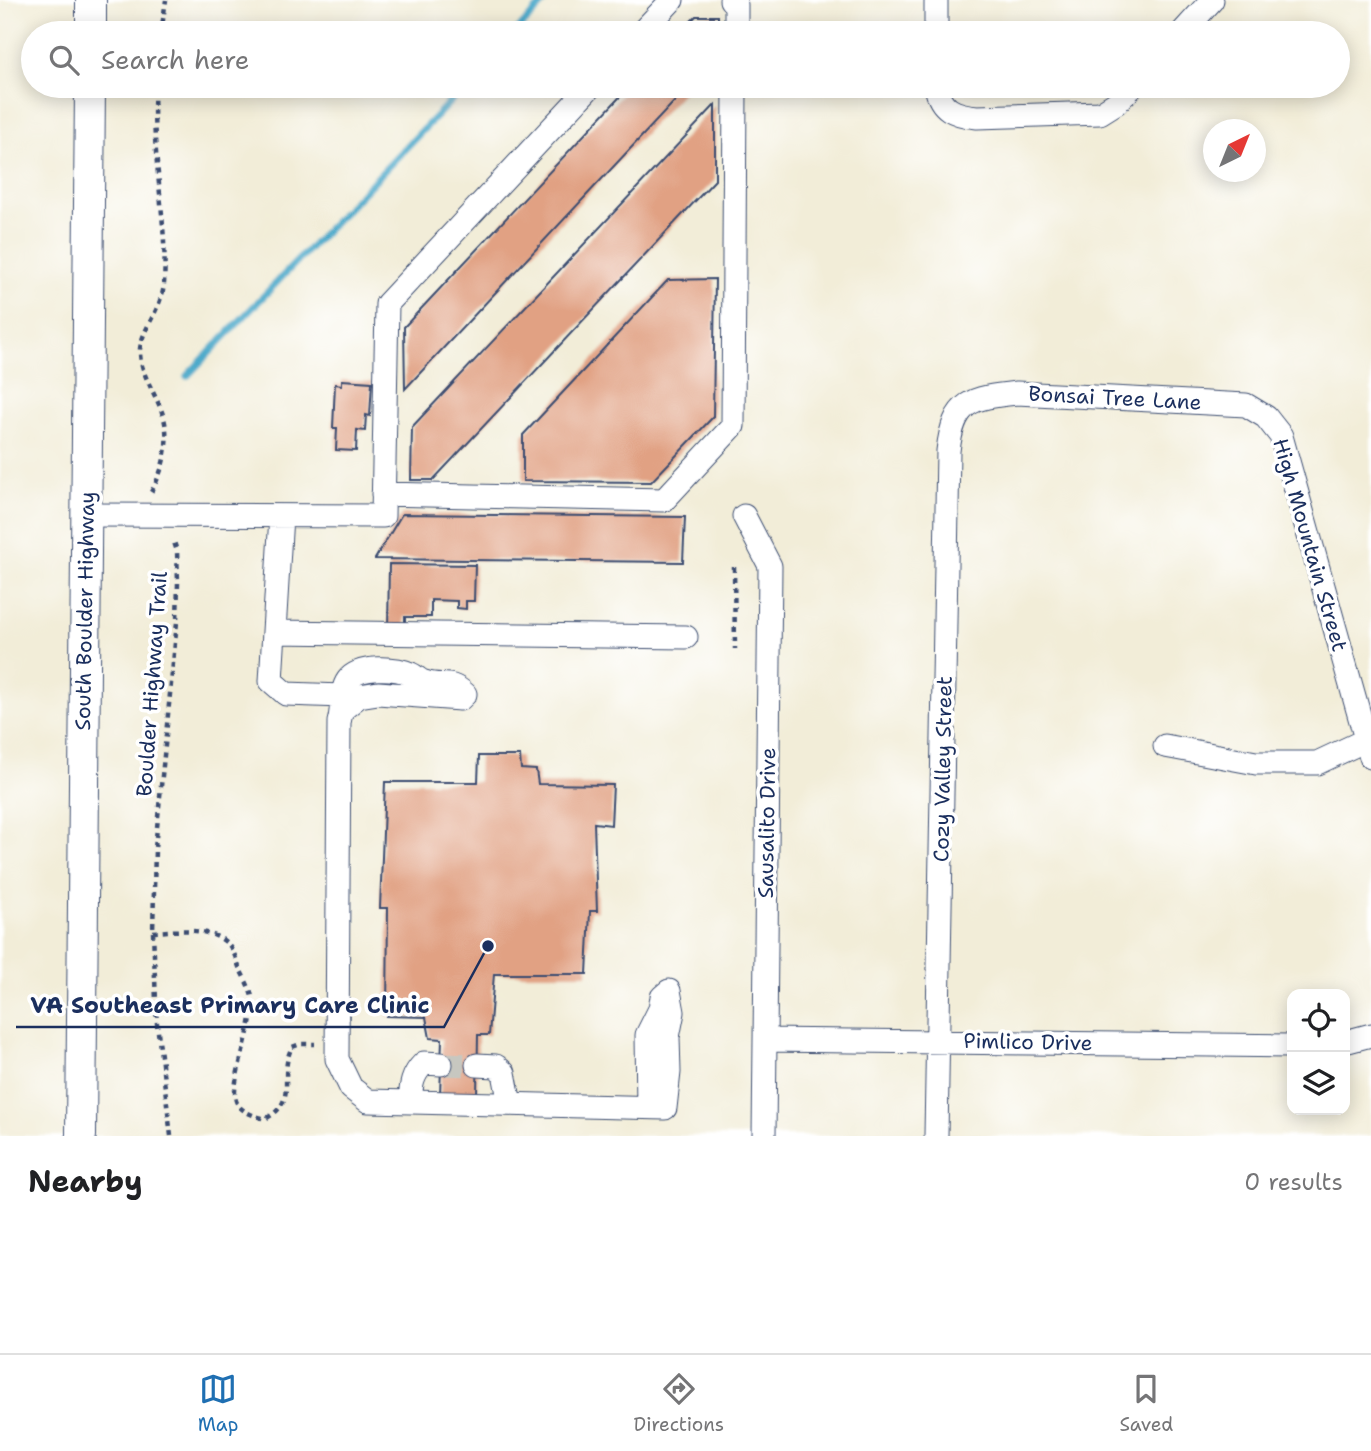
<!DOCTYPE html>
<style>
:root{--surface:#fff;--page:#f2f2f2;--text:#202124;--muted:#757577;--line:#e0e0e0;--accent:#1f6fb2}
body{margin:0;font-family:"Shantell Sans",sans-serif;background:var(--page);color:var(--text)}
.controls{position:absolute;right:21px;bottom:21px;display:grid;overflow:hidden;border-radius:14px;box-shadow:0 4px 18px #0003}
.controls button{width:63px;height:63px;display:grid;place-items:center;padding:0;border:0;border-bottom:2px solid var(--line);background:var(--surface);color:var(--text);font:35px sans-serif}
.compass{position:absolute;left:1203px;top:119px;width:63px;height:63px;border-radius:50%;background:var(--surface);box-shadow:0 4px 18px #0003;rotate:43deg}
.list{margin:0;padding:0;list-style:none}
h2{display:flex;justify-content:space-between;align-items:center;height:91px;margin:0;padding:0 28px;font-size:30px}
h2 small{font-size:23px;font-weight:400;color:var(--muted)}
.icon{flex:none;width:38px;height:38px;fill:none;stroke:currentColor;stroke-width:2;stroke-linecap:round;stroke-linejoin:round}
.map{position:relative;flex:none;width:1371px;height:1136px;overflow:hidden}
.search{position:absolute;background:var(--surface);box-shadow:0 4px 18px #0003;left:21px;right:21px;top:21px;height:77px;display:flex;align-items:center;gap:18px;box-sizing:border-box;padding:0 24px;border-radius:38px;color:var(--muted);font-size:26px}
.sheet{height:217px;background:var(--surface)}
nav{display:flex;justify-content:space-around;align-items:center;box-sizing:border-box;height:98px;border-top:2px solid var(--line);background:var(--surface);font-size:19px;color:var(--muted)}
nav a{display:grid;justify-items:center;gap:4px}
nav .on{color:var(--accent)}
.map>svg:first-child{display:block}
.lines{fill:none;stroke-linecap:round;stroke-linejoin:round}
.stream{stroke:#4aa8c9;stroke-width:7}
.building{fill:#e1a183}
.minor-tunnel{stroke:#c7c7c0;stroke-width:23;stroke-dasharray:23 11;stroke-linecap:butt}
.minor-casing{stroke:#3b4c70;stroke-width:25}
.major-casing{stroke:#3b4c70;stroke-width:32}
.path{stroke:#3b4c70;stroke-width:4.5;stroke-dasharray:5 5;stroke-linecap:butt}
.minor{stroke:#fff;stroke-width:23}
.major{stroke:#fff;stroke-width:30}
.labels{text-anchor:middle;dominant-baseline:central;stroke-width:7;stroke-linejoin:round;paint-order:stroke}
.street-label{font-size:21px;fill:#1b2f5e;stroke:#fff}
.leader{fill:none;stroke:#1b2f5e;stroke-width:2.5}
.callout-dot{fill:#1b2f5e;stroke:#fff;stroke-width:2.5}
.callout-label{font-size:23px;text-anchor:middle;font-weight:bold;fill:#1b2f5e;stroke:#fff;stroke-width:7;stroke-linejoin:round;paint-order:stroke}
</style>
<div class="map">
<svg width="1371" height="1136" viewBox="0 0 1371 1136">
<rect width="100%" height="100%" fill="#fff"/>
<filter id="ink" filterUnits="userSpaceOnUse"><feTurbulence type="fractalNoise" baseFrequency=".0143" numOctaves="2"/><feDisplacementMap in="SourceGraphic" scale="14" xChannelSelector="R" yChannelSelector="G"/><feConvolveMatrix kernelMatrix="1 2 1 2 8 2 1 2 1" color-interpolation-filters="sRGB"/></filter>
<filter id="wash" filterUnits="userSpaceOnUse"><feTurbulence type="fractalNoise" baseFrequency=".00686" numOctaves="4" result="noise"/><feDisplacementMap in="SourceGraphic" scale="28" xChannelSelector="R" yChannelSelector="G"/><feGaussianBlur stdDeviation="1.57" result="paint"/><feColorMatrix in="noise" values="0 0 0 0 0 0 0 0 0 0 0 0 0 0 0 0 0 1.4 0 .05"/><feComposite in="paint" operator="in"/></filter>
<g filter="url(#wash)">
<rect width="100%" height="100%" fill="#f2edd8"/>
<g class="lines">
<path class="stream" d="M515,33L546,0
M187,376L465,86"/>
</g>
<g id="blocks">
<path class="building" d="M696,16H718V33H679Z
M630,86H689L405,389L404,327Z
M715,105V180L433,480H411L412,427Z
M715,279L713,417L651,482L523,481V435L668,280Z
M342,380L372,382L370,416L366,415L365,431L357,430L356,451L336,450L337,428H333L335,384L342,385Z
M402,514L685,517L683,562L375,559Z
M389,564L475,565L474,601H466V609L457,608V601L431,600V617H405V631H388Z
M479,756H520L521,769L536,770L538,784L613,785L611,825L594,823L597,911H590L587,974H494L489,1035H478L477,1094L440,1095L442,1039L430,1038L426,1017L387,1016L388,908H380L385,782H478Z"/>
</g>
</g>
<g filter="url(#ink)">
<use href="#blocks" fill-opacity="0" stroke="#3b4c70" stroke-width="2"/>
<g class="lines">
<path class="minor-tunnel" d="M441,1064L477,1065"/>
<defs>
<path id="minor" d="M731,0L736,5V33
M641,33L672,0
M936,33V0
M1182,33L1212,0
M936,86C940,109 954,115 977,117L1100,113L1116,103L1133,86
M383,494L664,500L733,426L735,86
M86,515L383,516L387,304L591,86
M281,516L271,681L286,694L343,696
M744,516L770,566L764,1136
M274,632L686,637
M343,709L359,696L378,693L460,699L465,694C449,679 442,688 425,682C419,681 416,676 411,674C395,667 359,665 348,680C340,691 343,710 339,722L337,1059L351,1088L368,1101L665,1108L669,1072L668,1037L673,1012L669,991
M1165,746L1256,763H1317L1366,740
M765,1040L1292,1046
M1345,1042L1371,1035
M477,1065L496,1066L504,1073L510,1104
M410,1102C411,1085 412,1075 424,1063L441,1064
M648,1107L647,1035L660,1009L662,997L669,991
M936,1136L948,451C954,400 971,398 1017,393L1246,405L1266,417L1281,436L1371,757"/>
<path id="major" d="M91,33V0
M81,1136L90,86"/>
</defs>
<use href="#minor" class="minor-casing"/>
<use href="#major" class="major-casing"/>
<path class="path" d="M161,33L166,0
M151,492C164,470 171,439 163,415C156,393 139,373 140,349C142,329 162,308 164,284C168,218 150,152 155,86
M734,567L735,649
M153,932C176,931 207,926 227,943C233,948 236,959 239,967C243,976 250,987 252,997C257,1022 227,1086 237,1103C242,1113 256,1116 265,1119C300,1101 277,1076 292,1047L301,1044H315
M171,1136L157,1024L153,932L155,848L177,622L178,582L177,551L173,539"/>
<use href="#minor" class="minor"/>
<use href="#major" class="major"/>
</g>
</g>
<g class="labels">
<g class="street-label">
<text transform="translate(1115 398) rotate(3)">Bonsai Tree Lane</text>
<text transform="translate(1310 545) rotate(74)">High Mountain Street</text>
<text transform="translate(85 611) rotate(-89)">South Boulder Highway</text>
<text transform="translate(152 684) rotate(-86)">Boulder Highway Trail</text>
<text transform="translate(943 769) rotate(-89)">Cozy Valley Street</text>
<text transform="translate(767 823) rotate(-89)">Sausalito Drive</text>
<text transform="translate(1028 1042) rotate(1)">Pimlico Drive</text>
</g>
</g>
<path class="leader" d="M488 946L444 1027H16"/>
<circle class="callout-dot" cx="488" cy="946" r="7"/>
<g class="callout-label">
<text x="230" y="1013">VA Southeast Primary Care Clinic</text>
</g>
</svg>
<div class="controls">
<button><svg class="icon" aria-label="locate" viewBox="0 0 24 24"><circle cx="12" cy="12" r="6"/><path d="M12 2v4M12 18v4M2 12h4M18 12h4"/></svg></button>
<button><svg class="icon" aria-label="layers" viewBox="0 0 24 24"><path d="M12 4l9 5-9 5-9-5zM3 14l9 5 9-5"/></svg></button>
</div>
<svg class="compass" viewBox="-18 -18 36 36"><path d="M0-13l5 13h-10z" fill="#e53935"/><path d="M0 13l5-13h-10z" fill="#757577"/></svg>
<div class="search"><svg class="icon" aria-label="search" viewBox="0 0 24 24"><circle cx="10" cy="10" r="6"/><path d="M15 15l6 6"/></svg>Search here</div>
</div>
<section class="sheet">
<h2>Nearby<small>0 results</small></h2>
<ul class="list">
</ul>
</section>
<nav>
<a class="on"><svg class="icon" aria-label="map" viewBox="0 0 24 24"><path d="M3 6l6-2 6 2 6-2v14l-6 2-6-2-6 2zM9 4v14M15 6v14"/></svg>Map</a>
<a><svg class="icon" aria-label="directions" viewBox="0 0 24 24"><path d="M12 3l9 9-9 9-9-9zM9 14v-3h6M13 9l2 2-2 2"/></svg>Directions</a>
<a><svg class="icon" aria-label="saved" viewBox="0 0 24 24"><path d="M7 4h10v16l-5-4-5 4z"/></svg>Saved</a>
</nav>
